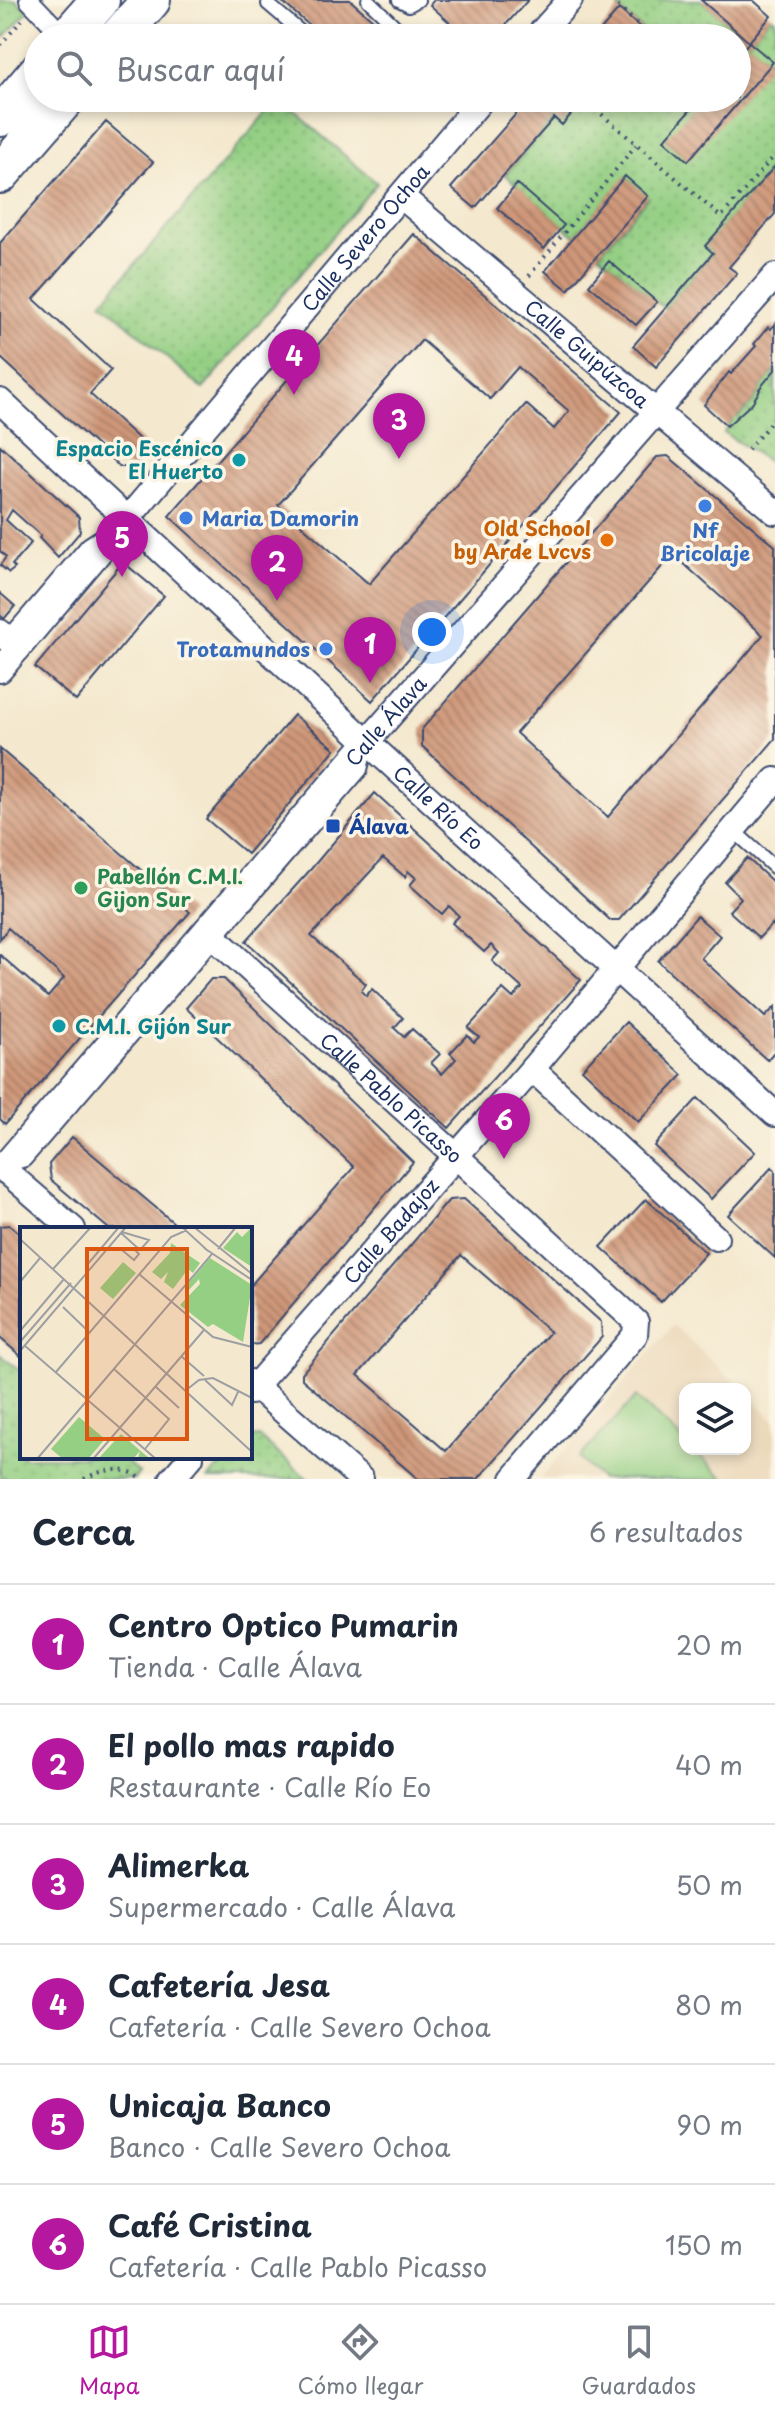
<!DOCTYPE html>
<html lang="es">
<meta charset="utf-8">
<style>
:root{--surface:#fff;--page:#f2f2f3;--text:#1f2937;--muted:#747a83;--line:#e0e1e3;--accent:#b5179e}
body{margin:0;font-family:"Playpen Sans",sans-serif;background:var(--page);color:var(--text)}
.controls{position:absolute;right:24px;bottom:24px;display:grid;overflow:hidden;border-radius:16px;box-shadow:0 4px 12px #0003}
.controls button{width:72px;height:72px;display:grid;place-items:center;padding:0;border:0;border-bottom:2px solid var(--line);background:var(--surface);color:var(--text);font:40px sans-serif}
.you{position:absolute;left:432px;top:632px;width:28px;height:28px;margin:-20px;border:6px solid #fff;border-radius:50%;background:#1a73e8;box-shadow:0 0 0 12px #1a73e833}
.badge{display:grid;place-items:center;width:52px;height:52px;border-radius:50%;background:var(--accent);color:#fff;font-size:26px;font-weight:700}
.pin{position:absolute;translate:-50% -66px;filter:drop-shadow(0 2px 4px #0008)}
.pin::after{content:'';position:absolute;top:42px;width:28px;height:24px;background:inherit;clip-path:polygon(0 0,100% 0,50% 100%)}
.list{margin:0;padding:0;list-style:none}
h2{display:flex;justify-content:space-between;align-items:center;height:104px;margin:0;padding:0 32px;font-size:34px}
h2 small{font-size:26px;font-weight:400;color:var(--muted)}
.list li{display:grid;grid-template-columns:52px 1fr auto;gap:24px;align-items:center;box-sizing:border-box;height:120px;padding:0 32px;border-top:2px solid var(--line)}
.list b{display:block;font-size:30px;white-space:nowrap}
.list p{margin:0;font-size:26px;white-space:nowrap;color:var(--muted)}
.list em{font-size:26px;font-style:normal;color:var(--muted)}
.icon{flex:none;width:44px;height:44px;fill:none;stroke:currentColor;stroke-width:2;stroke-linecap:round;stroke-linejoin:round}
.map{position:relative;flex:none;width:775px;height:1479px;overflow:hidden}
.search{position:absolute;background:var(--surface);box-shadow:0 4px 12px #0003;left:24px;right:24px;top:24px;height:88px;display:flex;align-items:center;gap:20px;box-sizing:border-box;padding:0 28px;border-radius:44px;color:var(--muted);font-size:30px}
.sheet{height:824px;background:var(--surface)}
nav{display:flex;justify-content:space-around;align-items:center;box-sizing:border-box;height:112px;border-top:2px solid var(--line);background:var(--surface);font-size:22px;color:var(--muted)}
nav a{display:grid;justify-items:center;gap:4px}
nav .on{color:var(--accent)}
.map>svg:first-child{display:block}
.built{fill:#ebd8ba}
.green{fill:url(#green-dots);stroke:#587f71;stroke-width:2}
.pitch{fill:#94cf84;stroke:#587f71;stroke-width:2}
.building{fill:url(#building-back-hatch);fill-rule:evenodd}
.lines{fill:none;stroke-linecap:round;stroke-linejoin:round}
.service-casing{stroke:#3c4b6f;stroke-width:16}
.pedestrian-casing{stroke:#3c4b6f;stroke-width:22}
.minor-casing{stroke:#3c4b6f;stroke-width:28}
.primary-casing{stroke:#3c4b6f;stroke-width:42}
.path{stroke:#3c4b6f;stroke-width:4;stroke-dasharray:2 6;stroke-linecap:butt}
.service{stroke:#fff;stroke-width:12}
.pedestrian{stroke:#fff;stroke-width:18}
.minor{stroke:#fff;stroke-width:24}
.primary{stroke:#fff;stroke-width:38}
.culture-dot{fill:#0f9aa8;stroke:#fcf5e5;stroke-width:3}
.shop-dot{fill:#3f7fe0;stroke:#fcf5e5;stroke-width:3}
.food-dot{fill:#e8710a;stroke:#fcf5e5;stroke-width:3}
.transit-dot{fill:#1a4fb4;stroke:#fcf5e5;stroke-width:3}
.leisure-dot{fill:#2e9e5b;stroke:#fcf5e5;stroke-width:3}
.labels{text-anchor:middle;dominant-baseline:central;stroke-width:7;stroke-linejoin:round;paint-order:stroke}
.street-label{font-size:20px;fill:#1b2f5e;stroke:#fcf5e5}
.culture-label{font-size:20px;font-weight:bold;fill:#0d838f;stroke:#fcf5e5;text-anchor:end}
.shop-label{font-size:20px;font-weight:bold;fill:#366cbe;stroke:#fcf5e5;text-anchor:start}
.food-label{font-size:20px;font-weight:bold;fill:#c56008;stroke:#fcf5e5;text-anchor:end}
.transit-label{font-size:20px;font-weight:bold;fill:#164399;stroke:#fcf5e5;text-anchor:start}
.leisure-label{font-size:20px;font-weight:bold;fill:#27864d;stroke:#fcf5e5;text-anchor:start}
.inset-road{fill:none;stroke:#9d9fa2;stroke-width:2}
.view{fill:#de5710;fill-opacity:0.15;stroke:#de5710;stroke-width:4}
.inset-edge{fill:none;stroke:#1b2f5e;stroke-width:4}
</style>
<div class="map">
<svg width="775" height="1479" viewBox="0 0 775 1479">
<defs>
<pattern id="green-dots" width="8" height="8" patternUnits="userSpaceOnUse" patternTransform="scale(2)"><rect width="8" height="8" fill="#94cf84"/><path d="M2 2h.1M6 6h.1" fill="none" stroke="#7fb274" stroke-width="1.8" stroke-linecap="round"/></pattern>
<pattern id="building-back-hatch" width="6" height="6" patternUnits="userSpaceOnUse" patternTransform="scale(2)"><rect width="6" height="6" fill="#cf9779"/><path d="M-1 5l2 2M0 0l6 6M5-1l2 2" fill="none" stroke="#a77c66"/></pattern>
</defs>
<rect width="100%" height="100%" fill="#fcf5e5"/>
<filter id="ink" filterUnits="userSpaceOnUse"><feTurbulence type="fractalNoise" baseFrequency=".0125" numOctaves="2"/><feDisplacementMap in="SourceGraphic" scale="16" xChannelSelector="R" yChannelSelector="G"/><feConvolveMatrix kernelMatrix="1 2 1 2 8 2 1 2 1" color-interpolation-filters="sRGB"/></filter>
<filter id="wash" filterUnits="userSpaceOnUse"><feTurbulence type="fractalNoise" baseFrequency=".006" numOctaves="4" result="noise"/><feDisplacementMap in="SourceGraphic" scale="32" xChannelSelector="R" yChannelSelector="G"/><feGaussianBlur stdDeviation="1.8" result="paint"/><feColorMatrix in="noise" values="0 0 0 0 0 0 0 0 0 0 0 0 0 0 0 0 0 1.4 0 .05"/><feComposite in="paint" operator="in"/></filter>
<g filter="url(#wash)">
<rect width="100%" height="100%" fill="#f4e9cf"/>
<path class="built" d="M673,1325L742,1389H685V1449H745V1392L775,1420V1479H540Z"/>
<path class="green" d="M0,0H16L28,11L0,42Z
M624,0H701L749,41L771,16L775,19V166L706,246L713,253L665,309L599,254L648,197L626,177L575,236L505,175L554,118L562,124L585,98H737V38H636L643,30L619,9Z
M279,99L377,183L203,389L102,302Z
M774,371H775V466L724,433L736,416L738,417L752,403L760,391L759,389Z
M0,1354L22,1373V1457H121L139,1473L134,1479H0Z
M259,1437L308,1479H208L227,1457H250V1438Z"/>
<path class="pitch" d="M636,1397L685,1442V1449H692L725,1479H601L579,1458Z"/>
<g id="blocks">
<path class="building" d="M280,0H350L389,34L385,38H324Z
M434,0H528L494,38H467L430,5Z
M701,0H753L771,16L749,42Z
M619,9L643,30L636,38H594Z
M749,42L773,62L688,161L664,140L701,98H737V56Z
M530,98L539,103L543,98H585L562,125L554,118L475,208L451,188Z
M106,122L153,162L34,299L111,370L90,394L151,450L134,467H120L0,357V243Z
M775,166V214L729,267L737,273L656,367L633,346L713,253L705,246Z
M625,176L648,196L568,290L545,271Z
M517,184L564,225L544,249L497,208Z
M414,234L621,412L372,701L169,516ZM422,340L490,399L518,367L569,411L554,429L526,404L369,584L278,505Z
M609,261L657,302L636,325L589,285Z
M775,324V370L759,389L760,390L752,403L727,426L704,405L729,372L731,374L756,346L754,344L768,327L771,329Z
M0,445L79,517L80,532L58,558L39,538L41,536L12,510L6,520L31,543L12,565L15,568L9,573L0,565L6,557L0,551Z
M668,456L775,546V739L619,920H610L422,746V729L657,457ZM673,554L763,635L608,817L516,733Z
M123,562L164,596L76,701L35,667Z
M0,593L15,606L4,619L0,615Z
M294,715L335,749L247,854L206,819Z
M0,749L190,912L5,1124L0,1119V955L48,997L64,978L8,928L0,939Z
M375,793L581,980L449,1128L246,941L311,869ZM383,858L405,877L408,871L416,878L410,885L442,914L449,906L459,916L452,923L484,952L491,945L499,953L492,961L522,988L513,998L503,989L468,1028L479,1037L474,1042L467,1035L450,1053L456,1059L442,1074L431,1063L440,1054L412,1029L404,1037L394,1028L403,1018L372,989L366,996L361,991L366,984L311,936Z
M747,858L775,884V928L772,924L759,938L729,911L741,898L725,882Z
M697,916L720,936L701,958L765,1017L775,1007V1051L767,1060L658,961Z
M211,979H224L413,1162L259,1344L250,1345V1286L354,1167L186,1008Z
M626,1022L683,1075L638,1122L582,1069Z
M698,1098L755,1152L711,1199L654,1146Z
M72,1137L181,1229H109L51,1180L49,1164Z
M772,1167L775,1170V1258L728,1215Z
M464,1199L601,1322L602,1337L478,1479H418L302,1379V1373L449,1200ZM461,1255L550,1332L446,1451L358,1375Z
M646,1199L706,1253L661,1302L601,1247Z
M9,1225L22,1236V1357L0,1338V1226Z"/>
</g>
</g>
<g filter="url(#ink)">
<use href="#blocks" fill-opacity="0" stroke="#3c4b6f" stroke-width="2"/>
<g class="lines">
<defs>
<path id="service" d="M368,0L394,25L399,38
M399,0L409,5L418,0
M268,4L308,38
M4,642L88,544L105,533
M733,830L775,868
M9,1165L25,1160L361,770L365,753"/>
<path id="pedestrian" d="M29,0L52,24"/>
<g id="minor">
<path d="M536,38L570,0"/>
<path id="s1" d="M401,196L775,512"/>
<path id="s2" d="M0,401L367,742L775,1114"/>
<path d="M0,632L18,649"/>
<path id="s3" d="M0,670L483,98"/>
<path id="s4" d="M206,930L455,1155L636,1322L635,1335L513,1479"/>
<path d="M532,1069L716,1238"/>
<path d="M0,1166L73,1229"/>
<path id="s5" d="M0,1170L367,742L775,276"/>
<path d="M250,1382L361,1479"/>
<path id="s6" d="M250,1392L532,1069L775,780"/>
<path d="M172,1479L191,1457"/>
</g>
<path id="primary" d="M67,38L100,0
M118,38L151,0
M0,117L38,72
M0,174L66,98"/>
</defs>
<use href="#service" class="service-casing"/>
<use href="#pedestrian" class="pedestrian-casing"/>
<use href="#minor" class="minor-casing"/>
<use href="#primary" class="primary-casing"/>
<path class="path" d="M612,0L652,38
M0,45L22,20
M598,98L591,105L721,217L775,155
M529,276L636,145
M748,450L775,417
M84,1479C102,1469 125,1465 141,1479"/>
<use href="#service" class="service"/>
<use href="#pedestrian" class="pedestrian"/>
<use href="#minor" class="minor"/>
<use href="#primary" class="primary"/>
</g>
</g>
<g class="culture-dot">
<circle cx="239" cy="460" r="8"/>
<circle cx="59" cy="1026" r="8"/>
</g>
<g class="shop-dot">
<circle cx="705" cy="506" r="8"/>
<circle cx="186" cy="518" r="8"/>
<circle cx="326" cy="649" r="8"/>
</g>
<circle class="food-dot" cx="607" cy="540" r="8"/>
<rect class="transit-dot" x="325" y="818" width="16" height="16" rx="4"/>
<circle class="leisure-dot" cx="81" cy="888" r="8"/>
<g class="labels">
<g class="street-label">
<text stroke="none"><textPath href="#s3" startOffset="566">Calle Severo Ochoa</textPath></text>
<text stroke="none"><textPath href="#s1" startOffset="244">Calle Guipúzcoa</textPath></text>
<text stroke="none"><textPath href="#s5" startOffset="592">Calle Álava</textPath></text>
<text stroke="none"><textPath href="#s2" startOffset="598">Calle Río Eo</textPath></text>
<text stroke="none"><textPath href="#s4" startOffset="250">Calle Pablo Picasso</textPath></text>
<text stroke="none"><textPath href="#s6" startOffset="214">Calle Badajoz</textPath></text>
</g>
<g class="culture-label">
<text x="223" y="448">Espacio Escénico<tspan x="223" dy="23">El Huerto</tspan></text>
<text x="75" y="1026" text-anchor="start">C.M.I. Gijón Sur</text>
</g>
<g class="shop-label">
<text x="202" y="518">Maria Damorin</text>
<text x="705" y="530" text-anchor="middle">Nf<tspan x="705" dy="23">Bricolaje</tspan></text>
<text x="310" y="649" text-anchor="end">Trotamundos</text>
</g>
<g class="food-label">
<text x="591" y="528">Old School<tspan x="591" dy="23">by Arde Lvcvs</tspan></text>
</g>
<g class="transit-label">
<text x="349" y="826">Álava</text>
</g>
<g class="leisure-label">
<text x="97" y="876">Pabellón C.M.I.<tspan x="97" dy="23">Gijon Sur</tspan></text>
</g>
</g>
<g transform="translate(20 1227)">
<rect width="232" height="232" fill="#f4e9cf"/>
<path d="M232,0V40L203,21L217,5L222,10ZM151,16L180,36L173,46L168,42L153,62L144,55L148,45L141,52L132,45L150,26ZM190,31L232,58L223,115L193,97L188,100L160,78L180,57L179,52L169,63L165,60ZM103,35L116,46L93,72L80,61ZM59,190L85,212L68,232H43L31,222ZM101,207L130,232H118L120,224L113,232H78Z" fill="#94cf84"/>
<path class="inset-road" d="M162,0L188,24M174,0L232,47M101,6L120,23L129,13L102,5M0,12L232,225M184,21L232,53M198,22L216,0M102,23L114,33L119,27L114,22M67,38L99,0M33,42L71,0M119,47L193,110L232,120M0,55L20,31M43,80L70,106M0,104L44,52M0,115L51,56M4,118L136,232M0,124L106,0M161,129L184,149M94,142L149,192L125,222M36,145L151,10L167,3M185,153L212,178L218,165M136,160L159,181M165,164L179,153L193,151L232,171M17,232L192,27M73,232L184,103"/>
<path class="view" d="M67,22H167V212H67Z"/>
<rect width="232" height="232" class="inset-edge"/>
</g>
</svg>
<div class="controls">
<button><svg class="icon" aria-label="layers" viewBox="0 0 24 24"><path d="M12 4l9 5-9 5-9-5zM3 14l9 5 9-5"/></svg></button>
</div>
<div class="you"></div>
<div class="pin badge" style="left:370px;top:683px">1</div>
<div class="pin badge" style="left:277px;top:601px">2</div>
<div class="pin badge" style="left:399px;top:459px">3</div>
<div class="pin badge" style="left:294px;top:395px">4</div>
<div class="pin badge" style="left:122px;top:577px">5</div>
<div class="pin badge" style="left:504px;top:1159px">6</div>
<div class="search"><svg class="icon" aria-label="search" viewBox="0 0 24 24"><circle cx="10" cy="10" r="6"/><path d="M15 15l6 6"/></svg>Buscar aquí</div>
</div>
<section class="sheet">
<h2>Cerca<small>6 resultados</small></h2>
<ul class="list">
<li><span class="badge">1</span><div><b>Centro Optico Pumarin</b><p>Tienda · Calle Álava</p></div><em>20 m</em></li>
<li><span class="badge">2</span><div><b>El pollo mas rapido</b><p>Restaurante · Calle Río Eo</p></div><em>40 m</em></li>
<li><span class="badge">3</span><div><b>Alimerka</b><p>Supermercado · Calle Álava</p></div><em>50 m</em></li>
<li><span class="badge">4</span><div><b>Cafetería Jesa</b><p>Cafetería · Calle Severo Ochoa</p></div><em>80 m</em></li>
<li><span class="badge">5</span><div><b>Unicaja Banco</b><p>Banco · Calle Severo Ochoa</p></div><em>90 m</em></li>
<li><span class="badge">6</span><div><b>Café Cristina</b><p>Cafetería · Calle Pablo Picasso</p></div><em>150 m</em></li>
</ul>
</section>
<nav>
<a class="on"><svg class="icon" aria-label="map" viewBox="0 0 24 24"><path d="M3 6l6-2 6 2 6-2v14l-6 2-6-2-6 2zM9 4v14M15 6v14"/></svg>Mapa</a>
<a><svg class="icon" aria-label="directions" viewBox="0 0 24 24"><path d="M12 3l9 9-9 9-9-9zM9 14v-3h6M13 9l2 2-2 2"/></svg>Cómo llegar</a>
<a><svg class="icon" aria-label="saved" viewBox="0 0 24 24"><path d="M7 4h10v16l-5-4-5 4z"/></svg>Guardados</a>
</nav>
